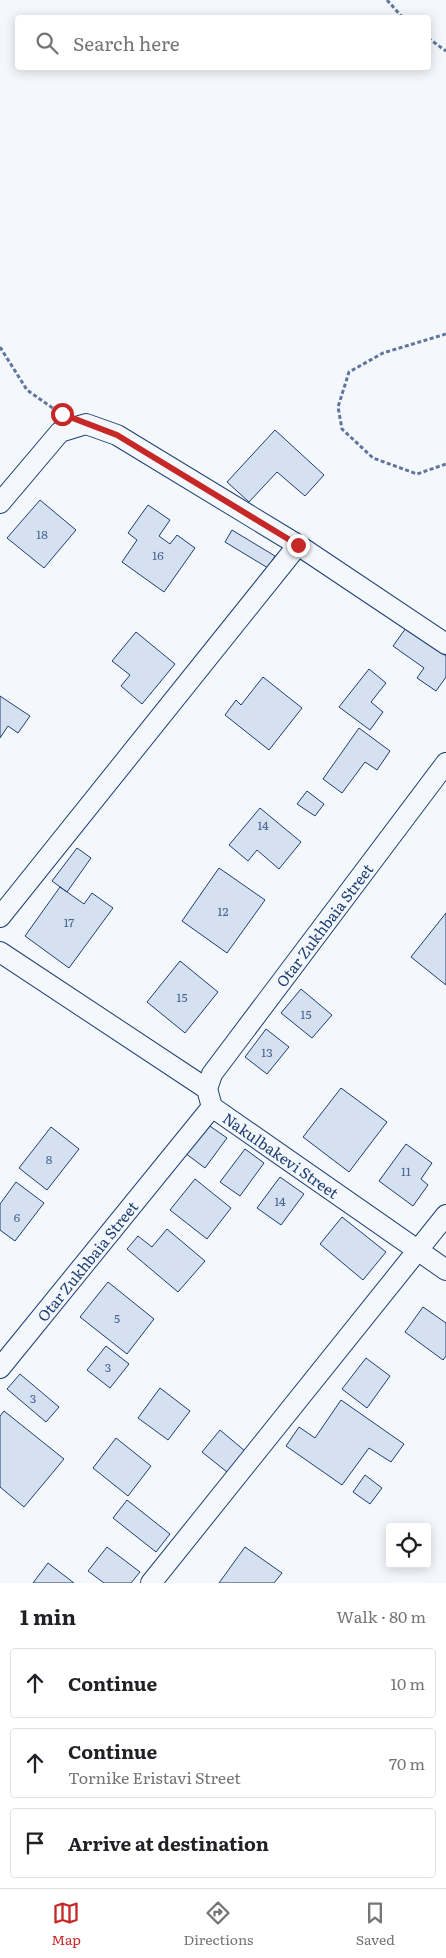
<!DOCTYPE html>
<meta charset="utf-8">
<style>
:root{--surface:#fff;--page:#f6f6f6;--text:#202124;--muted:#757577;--line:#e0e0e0;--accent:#c62828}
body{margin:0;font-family:Literata,serif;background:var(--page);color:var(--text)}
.controls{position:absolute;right:15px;bottom:15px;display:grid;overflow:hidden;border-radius:5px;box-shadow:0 2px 12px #0003}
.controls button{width:45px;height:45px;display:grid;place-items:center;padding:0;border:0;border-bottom:1px solid var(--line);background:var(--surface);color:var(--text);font:25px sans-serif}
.stop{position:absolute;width:15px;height:15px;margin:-11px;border:4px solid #c62828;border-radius:50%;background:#fff}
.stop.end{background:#c62828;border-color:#fff;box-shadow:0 1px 5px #0008}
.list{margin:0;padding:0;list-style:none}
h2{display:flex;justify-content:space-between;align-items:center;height:65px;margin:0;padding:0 20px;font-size:21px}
h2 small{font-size:16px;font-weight:400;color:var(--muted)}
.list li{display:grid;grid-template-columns:32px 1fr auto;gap:15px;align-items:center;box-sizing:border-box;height:70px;margin:0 10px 10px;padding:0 10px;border:1px solid var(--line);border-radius:5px}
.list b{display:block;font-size:19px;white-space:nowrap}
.list p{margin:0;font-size:16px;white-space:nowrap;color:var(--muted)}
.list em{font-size:16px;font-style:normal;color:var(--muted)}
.icon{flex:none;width:28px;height:28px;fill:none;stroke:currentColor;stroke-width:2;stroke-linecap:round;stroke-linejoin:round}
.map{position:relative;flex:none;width:446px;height:1583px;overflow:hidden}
.search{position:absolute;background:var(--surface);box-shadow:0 2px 12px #0003;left:15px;right:15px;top:15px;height:55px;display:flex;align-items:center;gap:12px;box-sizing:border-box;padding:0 18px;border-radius:5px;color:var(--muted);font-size:19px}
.sheet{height:305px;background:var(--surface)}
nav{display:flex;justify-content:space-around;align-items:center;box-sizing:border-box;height:70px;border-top:1px solid var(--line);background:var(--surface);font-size:14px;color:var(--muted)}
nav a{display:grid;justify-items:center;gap:2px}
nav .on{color:var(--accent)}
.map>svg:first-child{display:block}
.building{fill:#d5e0f0;stroke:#1d3f73}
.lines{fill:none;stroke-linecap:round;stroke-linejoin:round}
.street-casing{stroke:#1d3f73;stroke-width:22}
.path{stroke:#5e769c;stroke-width:3;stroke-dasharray:4 2.5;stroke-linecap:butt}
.street{stroke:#f4f7fb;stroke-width:20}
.route{stroke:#c62828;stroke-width:6}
.labels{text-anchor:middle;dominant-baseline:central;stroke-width:4;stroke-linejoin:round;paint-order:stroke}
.number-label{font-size:12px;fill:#4b6792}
.street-label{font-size:15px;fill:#1d3f73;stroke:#f4f7fb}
</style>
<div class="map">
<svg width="446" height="1583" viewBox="0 0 446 1583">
<rect width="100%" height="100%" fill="#f4f7fb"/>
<path class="building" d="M275,430L324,475L305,496L277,472L249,502L227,482Z
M40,500L76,530L44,568L7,538Z
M148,505L170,520L159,536L170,544L177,535L195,548L164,592L122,562L137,540L128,533Z
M232,530L275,556L268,568L225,542Z
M406,628L446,656V677L436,691L417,678L424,668L393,646Z
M136,632L175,664L142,704L121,686L130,675L112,661Z
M369,669L386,683L371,702L383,712L370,730L339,707Z
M263,677L302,708L269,750L225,715L236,700L241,705Z
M0,696L30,716L18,733L8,726L0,738Z
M359,728L390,751L377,770L365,762L342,793L323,779Z
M307,791L324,804L315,816L297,804Z
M260,808L301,842L279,869L257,850L248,861L229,845Z
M77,848L91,858L67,892L52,881Z
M219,868L265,900L227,953L182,921Z
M60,887L84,904L92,893L113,908L69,968L25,936Z
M446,913V985L411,957Z
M180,961L218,992L185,1033L147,1002Z
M301,989L332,1015L312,1038L281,1013Z
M266,1029L289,1047L267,1074L245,1057Z
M341,1088L387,1122L349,1172L303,1137Z
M207,1124L227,1138L205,1168L185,1153Z
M51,1127L79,1149L47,1190L19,1168Z
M406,1144L432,1163L421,1179L428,1185L413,1206L379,1181Z
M245,1149L264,1163L240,1196L220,1182Z
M280,1177L304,1194L281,1225L257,1208Z
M195,1179L231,1208L207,1239L170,1210Z
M16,1182L44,1203L15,1241L0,1230V1204Z
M342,1217L386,1252L363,1280L320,1244Z
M167,1229L205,1261L178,1292L127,1249L138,1236L152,1247Z
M108,1282L154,1319L127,1354L80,1317Z
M423,1307L446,1323V1356L443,1360L405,1332Z
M106,1346L129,1364L110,1388L87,1370Z
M366,1358L390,1376L367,1408L342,1389Z
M20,1374L59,1407L46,1422L7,1389Z
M160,1388L190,1411L168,1440L138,1418Z
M341,1400L404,1444L391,1462L369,1448L342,1485L286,1446L299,1427L315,1438Z
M4,1411L64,1459L24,1507L0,1487V1416Z
M220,1430L245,1451L227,1472L202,1452Z
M116,1438L151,1466L128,1496L93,1468Z
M365,1475L382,1488L370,1504L353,1492Z
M127,1500L170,1534L156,1552L113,1518Z
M107,1547L140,1572L131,1583H104L88,1571Z
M245,1547L282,1573L274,1583H219Z
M48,1563L74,1583H33Z"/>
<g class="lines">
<defs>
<path id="street" d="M0,503L60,432L86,424L117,435L298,545L446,644
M0,917L298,545
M0,952L207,1089L212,1107L446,1270
M207,1089L212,1074L446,763
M0,1368L212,1107
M151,1583L446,1215"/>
</defs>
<use href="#street" class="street-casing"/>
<path class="path" d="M387,0L403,18
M428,38L446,51
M446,334L383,353L349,372L338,407L342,429L373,458L417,474L446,464
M0,347L27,390L57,411"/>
<use href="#street" class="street"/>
</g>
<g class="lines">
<path class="route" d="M62,414L117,435L298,545"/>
</g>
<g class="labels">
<g class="number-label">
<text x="42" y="534">18</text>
<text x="158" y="555">16</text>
<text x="263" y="825">14</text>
<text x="223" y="911">12</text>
<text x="69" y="922">17</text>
<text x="182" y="997">15</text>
<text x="306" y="1014">15</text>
<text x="267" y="1052">13</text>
<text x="49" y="1159">8</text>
<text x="406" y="1171">11</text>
<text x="280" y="1201">14</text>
<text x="17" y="1217">6</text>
<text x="117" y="1318">5</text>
<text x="108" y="1367">3</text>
<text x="33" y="1398">3</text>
</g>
<g class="street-label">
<text transform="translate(324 925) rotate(-53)">Otar Zukhbaia Street</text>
<text transform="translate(281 1155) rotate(35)">Nakulbakevi Street</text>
<text transform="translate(87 1261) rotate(-51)">Otar Zukhbaia Street</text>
</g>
</g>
</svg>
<div class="controls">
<button><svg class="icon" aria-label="locate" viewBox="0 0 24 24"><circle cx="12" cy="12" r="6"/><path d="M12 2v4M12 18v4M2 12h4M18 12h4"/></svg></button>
</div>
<div class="stop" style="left:62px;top:414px"></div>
<div class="stop end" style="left:298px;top:545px"></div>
<div class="search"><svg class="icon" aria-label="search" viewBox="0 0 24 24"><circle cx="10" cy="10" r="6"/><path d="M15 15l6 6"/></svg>Search here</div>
</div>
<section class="sheet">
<h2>1 min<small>Walk · 80 m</small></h2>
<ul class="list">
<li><svg class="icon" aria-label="ahead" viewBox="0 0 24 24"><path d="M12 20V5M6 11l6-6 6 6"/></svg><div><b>Continue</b></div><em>10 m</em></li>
<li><svg class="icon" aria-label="ahead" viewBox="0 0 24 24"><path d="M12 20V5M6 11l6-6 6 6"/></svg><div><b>Continue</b><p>Tornike Eristavi Street</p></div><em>70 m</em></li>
<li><svg class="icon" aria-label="arrive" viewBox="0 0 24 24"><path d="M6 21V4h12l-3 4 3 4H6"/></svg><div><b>Arrive at destination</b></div></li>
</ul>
</section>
<nav>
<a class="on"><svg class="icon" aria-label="map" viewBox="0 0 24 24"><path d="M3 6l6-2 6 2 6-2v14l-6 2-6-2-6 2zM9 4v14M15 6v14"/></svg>Map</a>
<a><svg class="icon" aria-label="directions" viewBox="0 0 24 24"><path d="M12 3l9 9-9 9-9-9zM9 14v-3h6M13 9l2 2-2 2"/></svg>Directions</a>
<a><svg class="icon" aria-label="saved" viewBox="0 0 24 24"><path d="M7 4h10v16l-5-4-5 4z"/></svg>Saved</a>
</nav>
